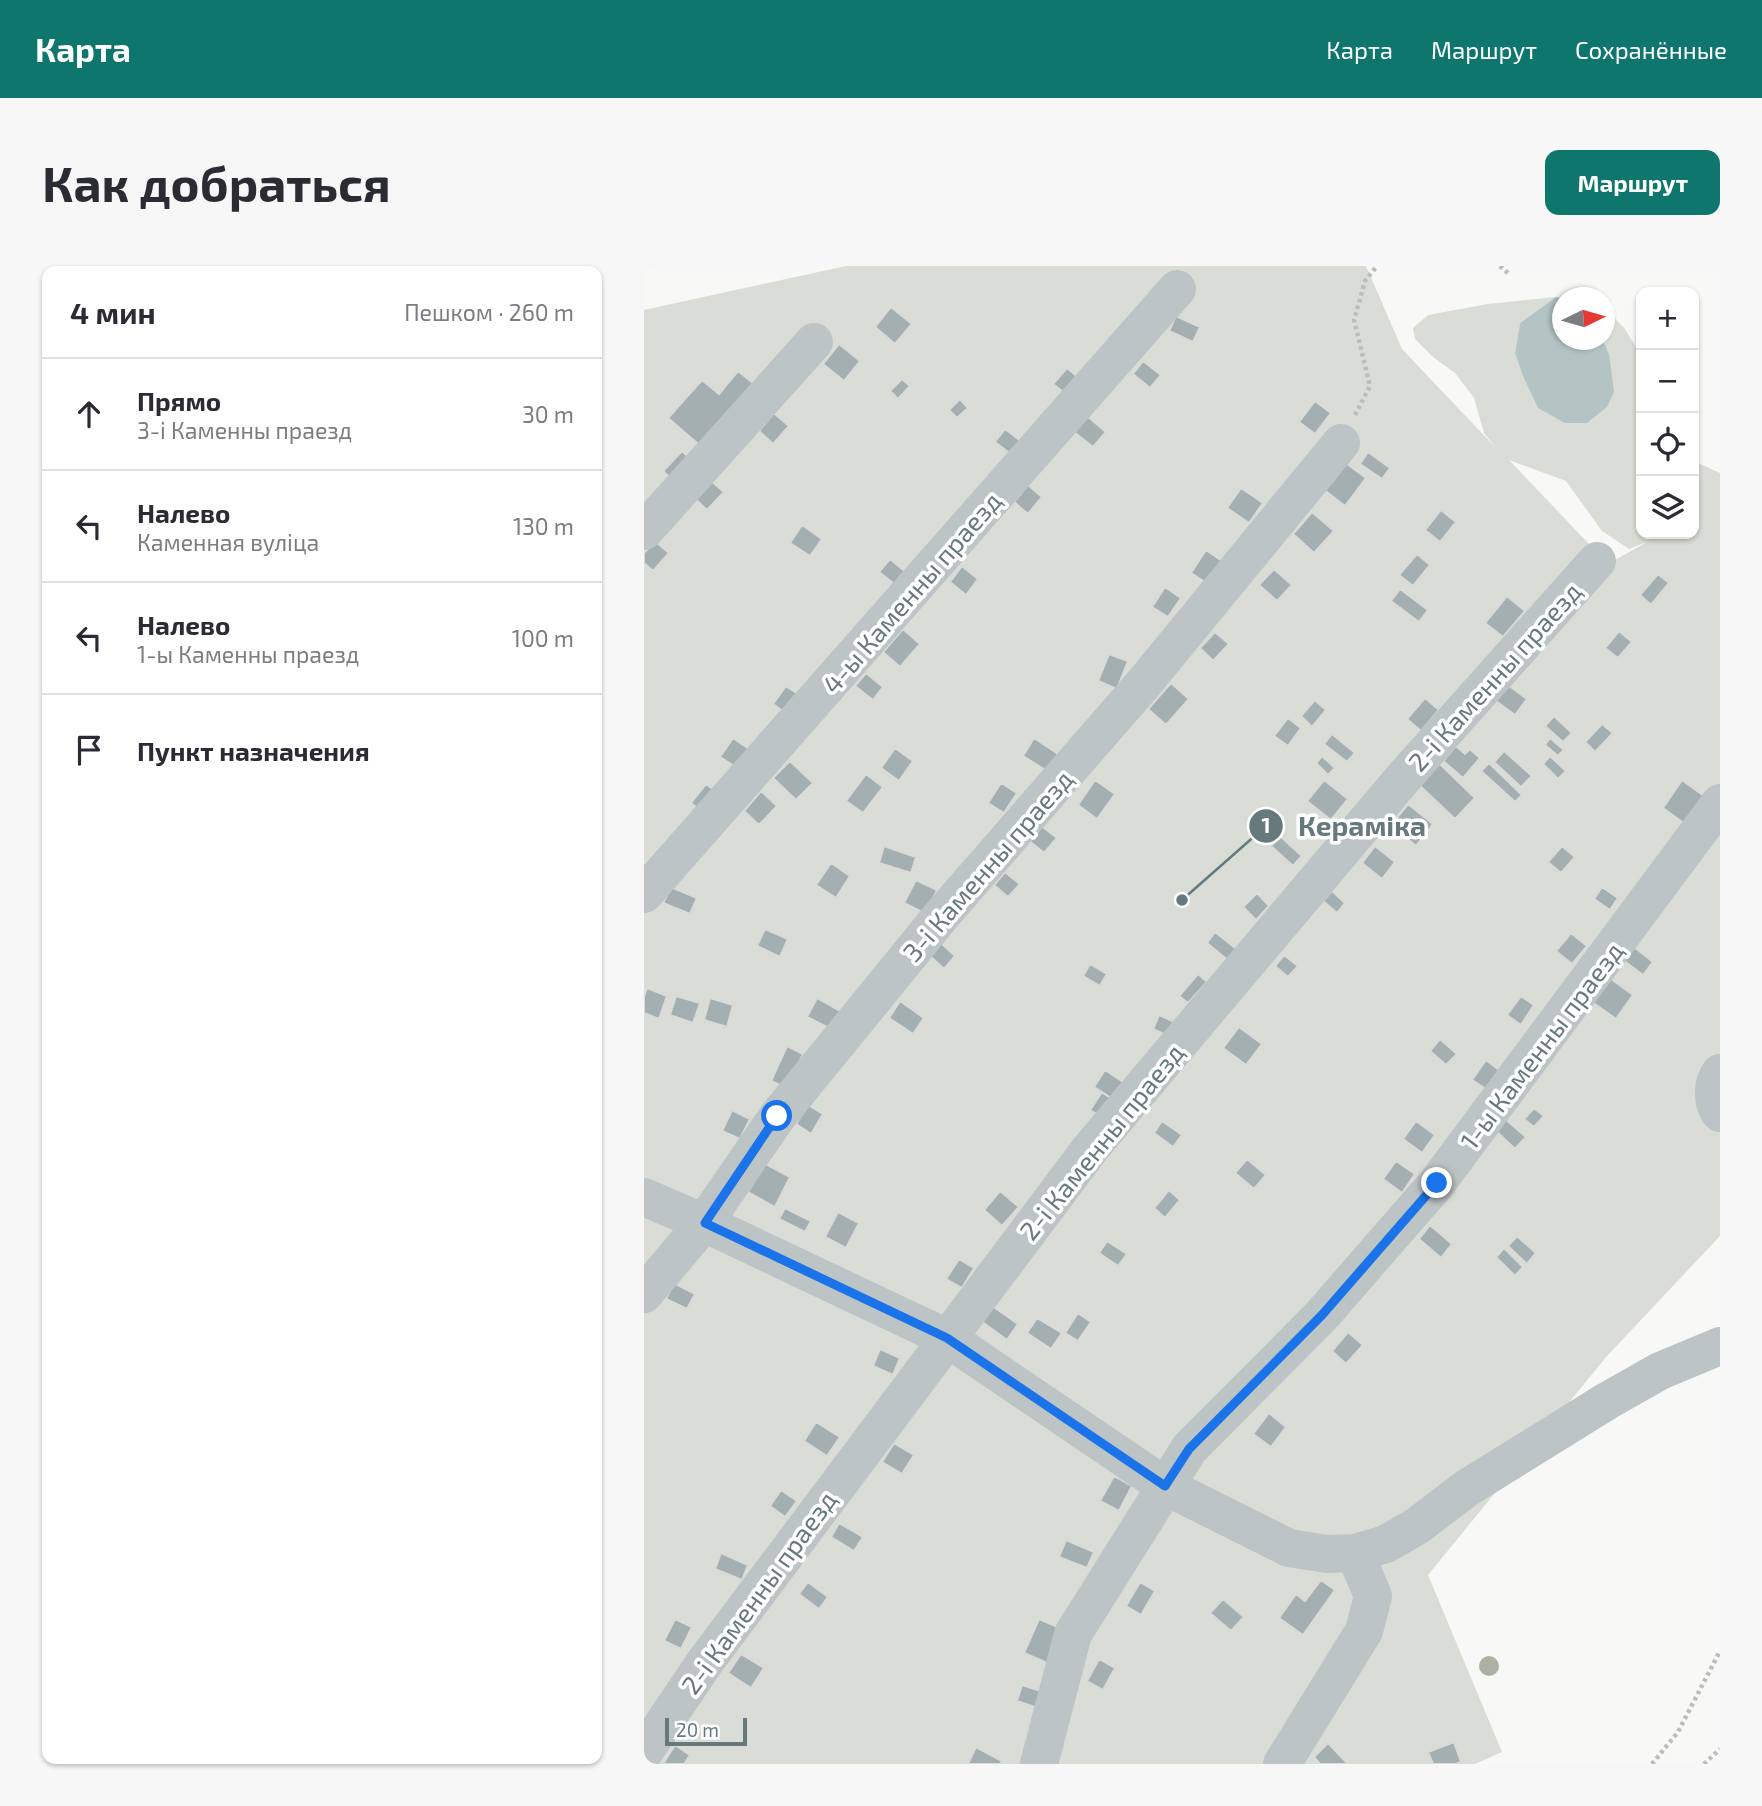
<!DOCTYPE html>
<html lang="ru">
<meta charset="utf-8">
<style>
:root{--surface:#fff;--page:#f7f7f7;--text:#2b2b33;--muted:#7c7c81;--line:#e1e1e2;--accent:#0f766e}
body{margin:0;font-family:"Exo 2",sans-serif;background:var(--page);color:var(--text)}
.controls{position:absolute;right:21px;top:21px;display:grid;overflow:hidden;border-radius:14px;box-shadow:0 2px 5px #0004}
.controls button{width:63px;height:63px;display:grid;place-items:center;padding:0;border:0;border-bottom:2px solid var(--line);background:var(--surface);color:var(--text);font:35px sans-serif}
.compass{position:absolute;left:908px;top:21px;width:63px;height:63px;border-radius:50%;background:var(--surface);box-shadow:0 2px 5px #0004;rotate:85deg}
.scale{position:absolute;left:21px;bottom:18px;width:82px;box-sizing:border-box;padding-left:7px;border:4px solid #667a7e;border-top:0;font-size:19px;line-height:24px;white-space:nowrap;color:#667a7e;-webkit-text-stroke:5px #fff;paint-order:stroke}
.stop{position:absolute;width:21px;height:21px;margin:-16px;border:5px solid #1a73e8;border-radius:50%;background:#fff}
.stop.end{background:#1a73e8;border-color:#fff;box-shadow:0 2px 7px #0008}
.list{margin:0;padding:0;list-style:none}
h2{display:flex;justify-content:space-between;align-items:center;height:91px;margin:0;padding:0 28px;font-size:30px}
h2 small{font-size:23px;font-weight:400;color:var(--muted)}
.list li{display:grid;grid-template-columns:46px 1fr auto;gap:21px;align-items:center;box-sizing:border-box;height:112px;padding:0 28px;border-top:2px solid var(--line)}
.list b{display:block;font-size:26px;white-space:nowrap}
.list p{margin:0;font-size:23px;white-space:nowrap;color:var(--muted)}
.list em{font-size:23px;font-style:normal;color:var(--muted)}
.icon{flex:none;width:38px;height:38px;fill:none;stroke:currentColor;stroke-width:2;stroke-linecap:round;stroke-linejoin:round}
.map{position:relative;flex:none;width:1076px;height:1498px;overflow:hidden;border-radius:14px}
header{display:flex;align-items:center;gap:42px;box-sizing:border-box;height:98px;padding:0 35px;background:var(--accent);color:#fff}
header strong{font-size:33px}
nav{display:flex;gap:38px;margin-inline-start:auto;font-size:24px}
.intro{display:flex;align-items:center;justify-content:space-between;box-sizing:border-box;height:168px;padding:0 42px}
h1{margin:0;font-size:49px}
.button{padding:18px 32px;border-radius:14px;background:var(--accent);color:#fff;font-size:24px;font-weight:700}
main{display:flex;gap:42px;padding:0 42px}
aside{flex:1;background:var(--surface);border-radius:14px;box-shadow:0 2px 5px #0004}
.map>svg:first-child{display:block}
.green{fill:#daddd6;fill-rule:evenodd}
.water{fill:#b4c4c4}
.building{fill:#a3afb0;stroke:#dadad8;stroke-width:2}
.lines{fill:none;stroke-linecap:round;stroke-linejoin:round}
.path{stroke:#b8bdbe;stroke-width:4.5;stroke-dasharray:3.5 3.5;stroke-linecap:butt}
.minor{stroke:#bdc4c5;stroke-width:38}
.tree{fill:#acb1a6}
.route{stroke:#1a73e8;stroke-width:9}
.labels{text-anchor:middle;dominant-baseline:central;stroke-width:7;stroke-linejoin:round;paint-order:stroke}
.street-label{font-size:26px;fill:#667a7e;stroke:#fff}
.leader{fill:none;stroke:#667a7e;stroke-width:2.5}
.callout-dot{fill:#667a7e;stroke:#fff;stroke-width:2.5}
.mark-label{font-size:21px;text-anchor:middle;font-weight:bold;fill:#fff}
.callout-label{font-size:28px;text-anchor:middle;font-weight:bold;fill:#667a7e;stroke:#fff;stroke-width:7;stroke-linejoin:round;paint-order:stroke}
</style>
<header>
<strong>Карта</strong>
<nav><a>Карта</a><a>Маршрут</a><a>Сохранённые</a></nav>
</header>
<div class="intro"><h1>Как добраться</h1><a class="button">Маршрут</a></div>
<main>
<aside>
<h2>4 мин<small>Пешком · 260 m</small></h2>
<ul class="list">
<li><svg class="icon" aria-label="ahead" viewBox="0 0 24 24"><path d="M12 20V5M6 11l6-6 6 6"/></svg><div><b>Прямо</b><p>3-і Каменны праезд</p></div><em>30 m</em></li>
<li><svg class="icon" aria-label="left" viewBox="0 0 24 24"><path d="M17 20v-9H6M10 6l-5 5 5 5"/></svg><div><b>Налево</b><p>Каменная вуліца</p></div><em>130 m</em></li>
<li><svg class="icon" aria-label="left" viewBox="0 0 24 24"><path d="M17 20v-9H6M10 6l-5 5 5 5"/></svg><div><b>Налево</b><p>1-ы Каменны праезд</p></div><em>100 m</em></li>
<li><svg class="icon" aria-label="arrive" viewBox="0 0 24 24"><path d="M6 21V4h12l-3 4 3 4H6"/></svg><div><b>Пункт назначения</b></div></li>
</ul>
</aside>
<div class="map">
<svg width="1076" height="1498" viewBox="0 0 1076 1498">
<rect width="100%" height="100%" fill="#f8f8f6"/>
<path class="green" d="M202,0H722L758,83L852,182L840,167L830,132L811,107L789,91L771,73L769,62L784,49L844,38L912,31L876,57L871,87L894,142L965,88L959,74L961,42L980,62L997,89V268H1014L1009,273L1019,268H1050V195L1076,207V970L963,1090L784,1309L858,1486L831,1498H0V44ZM865,194L922,215L958,265L985,283L1003,276L964,298Z"/>
<path class="water" d="M912,31L918,32V74H959L965,88L970,126L963,141L943,157H921L894,142L879,110L871,87L876,57Z"/>
<path class="building" d="M247,41L268,58L251,78L231,61Z
M532,50L556,61L549,76L525,65Z
M195,78L216,95L200,115L179,98Z
M499,95L517,109L506,122L489,108Z
M423,102L441,117L428,133L409,118Z
M94,105L114,121L61,184L24,152L58,114L75,128Z
M258,113L266,120L254,133L246,125Z
M316,133L324,142L313,152L305,144Z
M671,135L687,147L671,168L655,156Z
M130,147L145,160L129,178L115,165Z
M443,150L462,166L449,181L430,166Z
M361,163L378,176L368,189L351,176Z
M38,185L51,197L31,217L19,205Z
M724,186L746,202L738,213L716,198Z
M699,195L722,212L701,240L679,223Z
M65,213L80,226L63,244L49,231Z
M384,219L398,231L384,248L370,236Z
M597,222L619,237L605,257L583,242Z
M797,244L812,256L796,276L781,264Z
M668,246L690,265L670,287L649,268Z
M158,259L178,273L166,290L146,277Z
M11,275L25,287L9,305L0,297V287Z
M562,284L578,295L564,318L547,307Z
M773,288L786,299L769,320L755,309Z
M246,293L263,307L253,320L235,306Z
M318,300L334,313L322,329L306,316Z
M630,303L648,319L633,335L615,319Z
M1014,308L1025,317L1007,339L996,329Z
M521,321L537,332L524,351L508,341Z
M756,323L784,344L775,356L747,335Z
M863,330L881,345L859,371L841,357Z
M259,363L276,378L256,401L239,386Z
M975,365L988,376L974,392L961,382Z
M571,366L585,378L569,395L556,382Z
M465,388L484,395L473,423L454,415Z
M222,407L239,421L229,434L211,420Z
M860,416L883,433L871,449L848,432Z
M527,417L545,433L522,459L504,443Z
M142,420L157,430L144,449L129,438Z
M781,432L795,444L777,465L763,453Z
M671,434L682,444L668,461L657,450Z
M910,450L928,467L919,476L901,460Z
M644,452L657,462L644,480L630,470Z
M958,458L969,467L951,486L941,476Z
M688,468L711,487L703,496L680,478Z
M89,472L105,483L93,502L76,491Z
M390,472L414,488L403,505L379,490Z
M906,472L920,484L914,490L901,479Z
M812,480L821,488L826,483L836,492L819,512L799,495Z
M251,482L269,495L255,515L237,502Z
M860,485L888,510L877,521L850,496Z
M678,490L691,502L684,509L672,497Z
M906,490L922,505L914,513L899,498Z
M146,495L169,517L152,534L129,512Z
M795,497L831,532L811,553L775,519Z
M845,497L878,529L871,536L837,505Z
M222,508L239,521L219,547L202,535Z
M451,514L471,528L453,553L434,539Z
M680,514L704,533L687,554L663,535Z
M1038,514L1060,530L1041,558L1019,542Z
M357,517L373,527L360,547L344,537Z
M62,518L74,527L58,546L47,537Z
M117,525L133,540L115,559L100,545Z
M764,538L789,558L772,580L747,559Z
M395,558L413,572L400,587L383,573Z
M636,570L658,590L649,600L627,580Z
M240,580L272,591L267,607L235,597Z
M731,580L751,596L738,613L718,597Z
M918,580L931,591L917,607L904,596Z
M187,597L206,610L192,632L172,619Z
M361,606L376,618L364,631L350,619Z
M272,614L293,624L282,648L260,637Z
M27,621L53,632L46,648L19,637Z
M958,621L974,632L966,644L950,633Z
M688,625L701,637L693,647L679,635Z
M613,627L625,640L612,654L599,641Z
M121,663L144,673L136,691L113,680Z
M571,666L595,685L586,696L563,677Z
M927,667L943,680L928,698L912,685Z
M297,677L311,690L300,703L286,690Z
M990,681L1009,696L999,709L979,694Z
M640,689L654,700L644,711L631,700Z
M446,698L463,708L456,720L439,710Z
M554,708L563,716L544,737L535,730Z
M966,712L989,729L972,753L948,736Z
M3,722L23,730L15,753L0,747V731Z
M32,730L56,737L49,757L26,749Z
M877,730L890,739L877,759L863,749Z
M66,732L89,739L83,761L60,754Z
M173,732L196,745L187,763L163,751Z
M256,735L280,752L269,768L245,752Z
M515,749L535,758L528,772L509,763Z
M595,761L618,778L602,799L579,782Z
M796,773L813,788L802,799L786,785Z
M143,780L159,788L143,822L127,815Z
M842,794L855,804L842,823L828,814Z
M461,804L482,818L471,835L450,821Z
M458,826L471,835L459,852L446,844Z
M164,839L179,848L167,868L152,858Z
M890,842L900,850L890,861L880,853Z
M88,844L106,853L96,873L78,865Z
M860,852L882,871L871,883L850,863Z
M518,855L538,869L529,881L510,867Z
M772,855L791,869L778,887L759,873Z
M603,893L622,909L610,923L591,907Z
M752,895L771,908L758,927L739,913Z
M120,897L146,911L131,941L104,926Z
M525,924L536,934L521,952L510,942Z
M356,925L375,941L358,960L340,944Z
M141,942L167,955L161,966L135,953Z
M194,946L215,957L202,982L181,971Z
M786,959L808,978L797,992L775,973Z
M873,970L892,987L883,998L864,980Z
M463,975L483,988L474,1000L455,987Z
M860,982L879,1001L871,1010L852,991Z
M315,993L330,1002L318,1022L302,1013Z
M30,1017L51,1028L43,1043L22,1033Z
M344,1037L374,1058L363,1074L333,1052Z
M434,1047L447,1056L434,1075L421,1067Z
M393,1052L418,1067L407,1083L383,1067Z
M704,1066L719,1079L702,1098L688,1085Z
M236,1083L256,1092L249,1109L229,1100Z
M625,1147L642,1161L627,1181L609,1168Z
M172,1156L196,1171L183,1190L160,1175Z
M250,1177L270,1189L258,1208L238,1196Z
M470,1210L488,1220L475,1245L456,1235Z
M137,1224L153,1235L141,1251L126,1240Z
M195,1257L219,1271L210,1285L187,1271Z
M422,1274L450,1286L443,1302L415,1291Z
M77,1287L104,1299L98,1314L71,1303Z
M677,1314L691,1324L659,1369L635,1352L652,1328L661,1335Z
M164,1316L184,1331L175,1343L155,1328Z
M496,1316L511,1325L497,1349L482,1340Z
M579,1333L600,1351L587,1365L566,1347Z
M31,1353L48,1361L37,1383L20,1375Z
M395,1353L423,1365L408,1399L380,1387Z
M97,1388L120,1402L107,1422L84,1407Z
M455,1393L471,1402L459,1424L443,1415Z
M378,1419L400,1426L394,1442L373,1435Z
M810,1476L817,1496L812,1498H789L784,1486Z
M684,1477L703,1497L702,1498H676L670,1491Z
M31,1479L46,1489L40,1498H19Z
M332,1481L358,1495L356,1498H324Z"/>
<g class="lines">
<path class="path" d="M856,0L866,9
M711,149L726,120L710,54L721,15L733,0
M1008,1498L1034,1466L1076,1385
M1060,1498L1076,1483"/>
<path class="minor" d="M0,265L170,76
M0,628L533,23
M1076,807C1068,817 1068,837 1076,847
M0,931L60,957L303,1072L521,1220L645,1282L683,1288L711,1287L742,1278L773,1260L823,1222L963,1135L1016,1105L1076,1080
M0,1028L60,957L133,851L297,650L500,417L697,177
M0,1486L61,1396L446,883L760,511L953,295
M395,1498L429,1368L545,1183L678,1049L793,917L1076,537
M638,1498L720,1365L729,1330L711,1287"/>
</g>
<circle class="tree" cx="845" cy="1400" r="10"/>
<g class="lines">
<path class="route" d="M133,850L61,957L303,1072L521,1220L545,1183L678,1049L793,917"/>
</g>
<g class="labels">
<g class="street-label">
<text transform="translate(267 326) rotate(-49)">4-ы Каменны праезд</text>
<text transform="translate(850 410) rotate(-48)">2-і Каменны праезд</text>
<text transform="translate(343 599) rotate(-49)">3-і Каменны праезд</text>
<text transform="translate(897 779) rotate(-53)">1-ы Каменны праезд</text>
<text transform="translate(457 875) rotate(-51)">2-і Каменны праезд</text>
<text transform="translate(114 1326) rotate(-54)">2-і Каменны праезд</text>
</g>
</g>
<path class="leader" d="M538 634L622 560"/>
<g class="callout-dot">
<circle cx="538" cy="634" r="7"/>
<circle cx="622" cy="560" r="18"/>
</g>
<g class="mark-label">
<text x="622" y="567">1</text>
</g>
<g class="callout-label">
<text x="718" y="570">Кераміка</text>
</g>
</svg>
<div class="controls">
<button>+</button>
<button>−</button>
<button><svg class="icon" aria-label="locate" viewBox="0 0 24 24"><circle cx="12" cy="12" r="6"/><path d="M12 2v4M12 18v4M2 12h4M18 12h4"/></svg></button>
<button><svg class="icon" aria-label="layers" viewBox="0 0 24 24"><path d="M12 4l9 5-9 5-9-5zM3 14l9 5 9-5"/></svg></button>
</div>
<svg class="compass" viewBox="-18 -18 36 36"><path d="M0-13l5 13h-10z" fill="#e53935"/><path d="M0 13l5-13h-10z" fill="#7c7c81"/></svg>
<div class="scale">20 m</div>
<div class="stop" style="left:133px;top:850px"></div>
<div class="stop end" style="left:793px;top:917px"></div>
</div>
</main>
